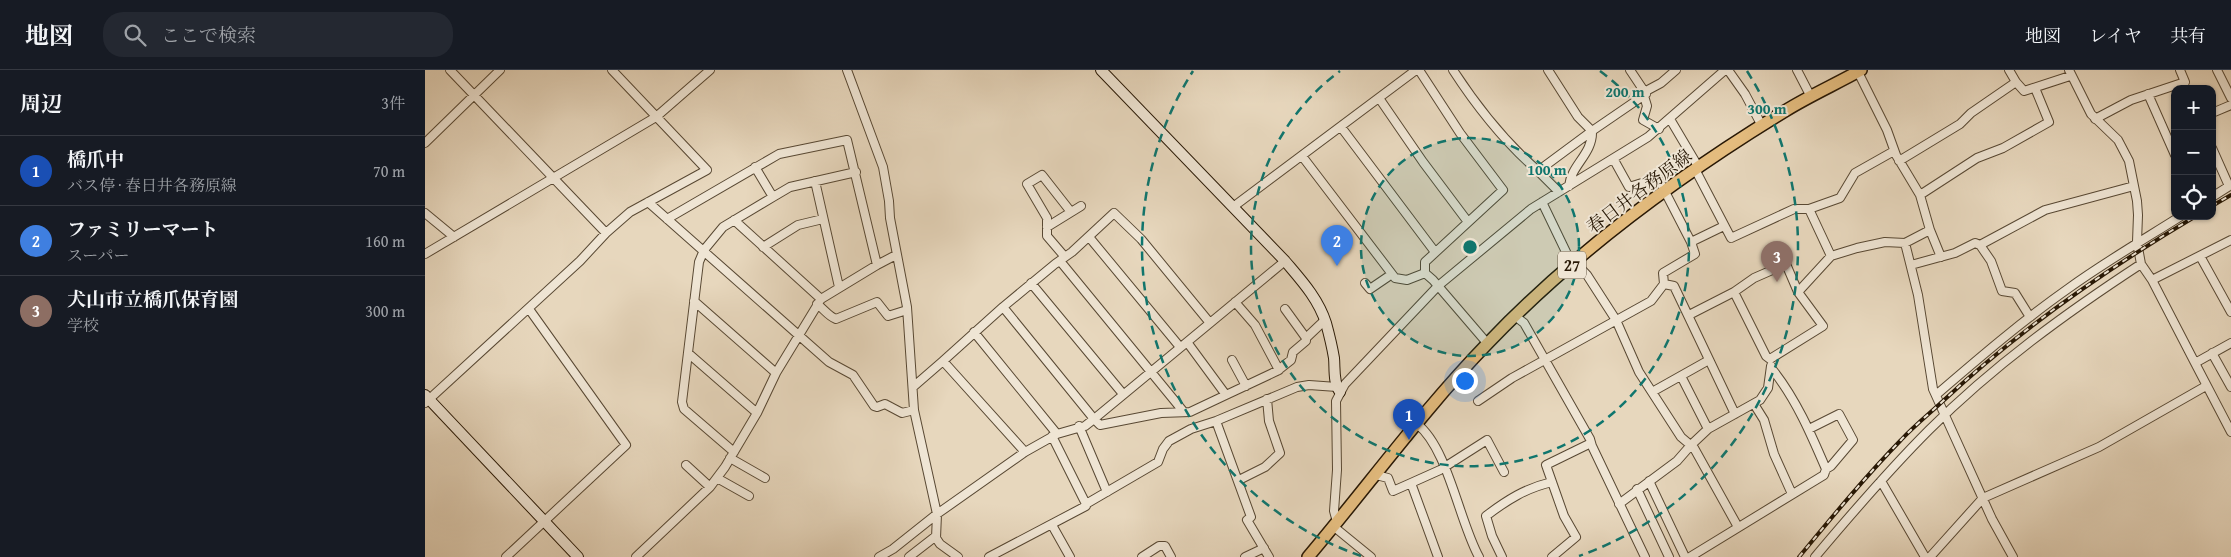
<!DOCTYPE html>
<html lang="ja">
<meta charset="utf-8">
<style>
:root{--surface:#171b24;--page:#242831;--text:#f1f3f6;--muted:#9ea1a6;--line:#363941;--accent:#2563eb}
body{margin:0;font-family:"Gentium Book Plus","Noto Serif JP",serif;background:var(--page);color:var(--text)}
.controls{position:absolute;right:15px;top:15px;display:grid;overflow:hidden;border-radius:10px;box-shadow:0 1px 4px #0004}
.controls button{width:45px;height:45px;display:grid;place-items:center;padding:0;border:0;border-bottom:1px solid var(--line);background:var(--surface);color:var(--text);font:25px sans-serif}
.you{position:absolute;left:1039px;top:310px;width:18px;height:18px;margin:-12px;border:4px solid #fff;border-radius:50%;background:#1a73e8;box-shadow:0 0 0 8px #1a73e833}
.badge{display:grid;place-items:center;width:32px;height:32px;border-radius:50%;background:var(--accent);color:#fff;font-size:16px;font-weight:700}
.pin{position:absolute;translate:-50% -41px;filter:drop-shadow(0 1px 2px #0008)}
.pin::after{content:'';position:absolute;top:26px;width:18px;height:15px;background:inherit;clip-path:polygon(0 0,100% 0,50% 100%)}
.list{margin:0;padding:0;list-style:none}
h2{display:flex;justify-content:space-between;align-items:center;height:65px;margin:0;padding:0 20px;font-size:21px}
h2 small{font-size:16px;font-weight:400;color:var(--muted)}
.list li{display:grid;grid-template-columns:32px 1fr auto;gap:15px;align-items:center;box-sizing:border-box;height:70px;padding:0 20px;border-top:1px solid var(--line)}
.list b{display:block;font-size:19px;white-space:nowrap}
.list p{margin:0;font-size:16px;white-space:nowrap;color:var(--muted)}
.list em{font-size:16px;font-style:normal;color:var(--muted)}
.icon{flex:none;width:28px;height:28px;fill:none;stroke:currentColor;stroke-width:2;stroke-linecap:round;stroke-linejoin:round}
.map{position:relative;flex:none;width:1806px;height:487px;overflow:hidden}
header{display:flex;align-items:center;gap:30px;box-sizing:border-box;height:70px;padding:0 25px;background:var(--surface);border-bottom:1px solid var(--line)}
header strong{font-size:24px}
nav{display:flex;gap:28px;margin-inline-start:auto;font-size:18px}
.search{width:350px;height:45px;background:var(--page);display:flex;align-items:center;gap:12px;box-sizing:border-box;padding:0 18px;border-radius:20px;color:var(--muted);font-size:19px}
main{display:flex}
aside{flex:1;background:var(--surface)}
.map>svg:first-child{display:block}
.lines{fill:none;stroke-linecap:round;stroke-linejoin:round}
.street-casing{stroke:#584833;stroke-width:10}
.secondary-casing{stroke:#281805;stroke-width:12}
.primary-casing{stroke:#281805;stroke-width:14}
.street{stroke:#efe5d4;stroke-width:8}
.secondary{stroke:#efe5d4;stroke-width:10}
.primary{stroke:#e4bc7e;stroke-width:11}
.rail-casing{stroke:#281805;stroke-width:4}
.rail{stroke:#efe5d4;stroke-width:2;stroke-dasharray:5.5;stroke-linecap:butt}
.ring{fill:none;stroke:#0f766e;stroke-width:2.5;stroke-dasharray:9 6}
.labels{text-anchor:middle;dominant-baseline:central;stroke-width:4;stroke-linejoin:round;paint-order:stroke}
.shield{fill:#efe5d4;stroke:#645643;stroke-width:1}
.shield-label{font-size:16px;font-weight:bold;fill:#281805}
.street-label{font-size:18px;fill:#281805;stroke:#efe5d4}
.centre{fill:#0f766e;stroke:#efe5d4;stroke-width:2.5}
.ring-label{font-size:15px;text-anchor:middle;font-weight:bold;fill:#0f766e;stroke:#efe5d4;stroke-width:4;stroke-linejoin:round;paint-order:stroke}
</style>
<header>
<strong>地図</strong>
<div class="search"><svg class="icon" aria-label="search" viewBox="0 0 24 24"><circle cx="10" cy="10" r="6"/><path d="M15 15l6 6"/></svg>ここで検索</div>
<nav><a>地図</a><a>レイヤ</a><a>共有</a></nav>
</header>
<main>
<aside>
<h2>周辺<small>3件</small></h2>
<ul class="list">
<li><span class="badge" style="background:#1a4fb4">1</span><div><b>橋爪中</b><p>バス停 · 春日井各務原線</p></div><em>70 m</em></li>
<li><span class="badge" style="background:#3f7fe0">2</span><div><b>ファミリーマート</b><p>スーパー</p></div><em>160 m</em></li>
<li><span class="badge" style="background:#8d6e63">3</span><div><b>犬山市立橋爪保育園</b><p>学校</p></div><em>300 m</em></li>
</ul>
</aside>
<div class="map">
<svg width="1806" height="487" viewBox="0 0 1806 487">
<rect width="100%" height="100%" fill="#e7d7bd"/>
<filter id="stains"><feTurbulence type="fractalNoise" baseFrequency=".004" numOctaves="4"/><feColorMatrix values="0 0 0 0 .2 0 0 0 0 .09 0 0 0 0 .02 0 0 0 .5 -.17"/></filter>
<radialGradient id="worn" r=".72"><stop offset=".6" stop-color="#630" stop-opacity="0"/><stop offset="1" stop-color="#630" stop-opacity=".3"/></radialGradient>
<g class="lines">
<defs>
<path id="street" d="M25,0L181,163
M422,0L458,97L464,131L465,148L482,237L489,340L512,444L511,468L515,474L533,487
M994,0L1035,63L1078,120L1000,192V203
M1028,0C1052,37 1080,72 1113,101
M1123,0L1153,47L1167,61L1113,101L1134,122
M1303,0L1320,24L1337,56
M1372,0L1386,27
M1644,0L1666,44L1693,70L1704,91L1712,131L1713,145L1712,172L1716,194L1727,210L1770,293L1806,273
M1792,0L1806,28
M1591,12L1599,21L1645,6
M1221,21L1236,13L1251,0
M1723,24L1750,85
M1219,26L1222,36L1218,50L1234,59
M954,28L998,92L1043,152
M1787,43L1806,35
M1245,49L1274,98
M1670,49L1706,30L1760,12L1755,0
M916,57L1010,182
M0,73L75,0
M1787,78L1804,116
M877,86L970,208L982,210L1000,203
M1474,91L1535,54L1546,43L1591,12L1584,0
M330,97L348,127
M1271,101L1306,168L1369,139H1384
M390,111L414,217
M1144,116C1146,95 1168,84 1167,61L1221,24L1205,0
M1495,125L1552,88L1578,78L1624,52L1610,18
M1787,127L1806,115
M223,132L404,292L428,305L449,336L452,337L460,334L477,343L489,340
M1117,132L1142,184L1162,205L1191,250L1214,302L1256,367L1269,378L1313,457
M808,137L991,0
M0,143L29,167
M309,150L396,229
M622,157L656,136
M1505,160L1516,187
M664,167L755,277
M1266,172L1299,156
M1480,173L1493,225L1508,319L1567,449L1588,487
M1555,175L1566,191L1577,221L1590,223L1605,247
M338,177L373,155L398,149
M0,184L231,47L285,0
M1406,186L1384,139L1415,128L1430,103L1469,81
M1775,186L1806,242
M640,187L622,166V148L602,114L617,105L646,142
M635,191L758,341
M1361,194L1373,222L1398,256L1345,289L1341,286L1309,222L1329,208Z
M452,195L471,185
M1486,195L1530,183L1550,173L1555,175L1620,140L1709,116
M1000,203L1008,210L1062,273
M1727,210L1806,170
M606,213L698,324
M940,213L945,219L967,204
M1239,214L1249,216L1310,344
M1373,222L1406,186L1432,178L1460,172L1480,173L1505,160L1495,125L1471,85L1462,60L1433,2
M269,231L351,303
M810,232L830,255L854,300
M392,234C399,239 403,246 411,249L452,232L463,246L482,240
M578,237L669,349L860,191
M860,239L881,268
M1264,245L1309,222
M1090,246L1099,253L1165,369L1167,376L1220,487
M549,262L632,364
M263,283L332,343
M1787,283L1806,317
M807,290L821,316
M1770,293L1806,362
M1256,306L1283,359
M488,317L518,291
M1227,322L1284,290
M801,325L852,301L866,290L868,282L881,271V268L900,250
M1511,325C1554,288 1597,251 1644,218C1680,192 1718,170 1756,146
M1053,331L1087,308L1226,231L1239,214L1238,203L1270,184L1266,172L1233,108L1204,117L1189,90
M0,333L155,191L181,163L205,142L282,100L187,0
M1329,334L1339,350L1349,384L1367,424
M791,351L826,447L822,450L844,487
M992,354C1023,378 1034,451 1054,487
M654,356L682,422
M1384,359L1414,344L1428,370L1406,396L1401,399
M627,366L661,434
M309,382L259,339L257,332L274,192L279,180L298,157L348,127L365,117L431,102
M600,382L518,291L578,237L630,194L647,182L689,143L716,169L785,253
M305,388L340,408
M261,395L285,417
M951,405L963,408L968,421L986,413
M292,408L324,426
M814,410L840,397L855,383L844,351L842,329
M1224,411L1260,487
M1456,411L1500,487
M1127,412L1139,446L1151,467L1127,487
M1212,419L1244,487
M1194,434L1252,391L1266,375L1283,359L1335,330L1343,318L1346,296
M912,452L909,441L912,400L911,331L920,314L1013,216L1106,139L1223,67L1300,0
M627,455L645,487
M908,456L946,487
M81,487L201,375L104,239
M211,487L285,417L300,397L332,343L351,303L396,229L452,195L422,70L354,84L242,149
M454,487L468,479L512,444L600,382L632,364L660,356L669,349L675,355L736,343L765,342L801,325L762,272
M484,487L511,466
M564,487L661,436V434L733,392L738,379L744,371L766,359L791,351L872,317L884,315L912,317
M717,487L734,476H740L746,487
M820,487L839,478
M1013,487L986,413L1015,400L1062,370L1079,402
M1077,487L1067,466L1061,446C1082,430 1101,418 1127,412L1121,395L1166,373
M1265,487L1399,405L1401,399C1386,364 1371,329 1347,299
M1390,487C1427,443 1464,400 1504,360C1568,296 1641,243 1716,194
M1505,487L1558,428L1674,377L1781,316"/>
<path id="secondary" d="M676,0L860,191C876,210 893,228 901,253C904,264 907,276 909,288C910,298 908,313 915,322
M0,325L153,487"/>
<path id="primary" d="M883,487C943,416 998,340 1063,273C1148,184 1255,105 1360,41C1384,26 1411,14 1436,0"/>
</defs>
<use href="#street" class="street-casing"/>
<use href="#secondary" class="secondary-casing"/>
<use href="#primary" class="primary-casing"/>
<use href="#street" class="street"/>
<use href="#secondary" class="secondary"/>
<use href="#primary" class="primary"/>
<defs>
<path id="rail" d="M1787,136L1806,125
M1374,487C1407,447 1440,407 1476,370C1489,356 1504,344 1518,331C1595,259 1680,200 1771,146"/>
</defs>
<use href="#rail" class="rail-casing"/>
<use href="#rail" class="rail"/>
</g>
<circle cx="1045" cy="177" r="109" fill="#0f766e" fill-opacity=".12"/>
<g class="ring">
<circle cx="1045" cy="177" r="109"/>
<path d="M1175 1A219 219 0 1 1 915 1"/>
<path d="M936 486A328 328 0 0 1 768 1M1322 1A328 328 0 0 1 1154 486"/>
</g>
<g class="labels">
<rect class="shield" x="1133" y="181.5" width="28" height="27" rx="4"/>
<g class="shield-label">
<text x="1147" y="195">27</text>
</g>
<g class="street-label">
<text transform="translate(1214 121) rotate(-37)">春日井各務原線</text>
</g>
</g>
<circle cx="1045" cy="177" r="8" class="centre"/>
<g class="ring-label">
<text x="1200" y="27">200 m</text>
<text x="1342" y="44">300 m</text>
<text x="1122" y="105">100 m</text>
</g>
<rect width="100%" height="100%" filter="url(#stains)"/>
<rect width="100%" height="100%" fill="url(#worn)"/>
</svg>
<div class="controls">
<button>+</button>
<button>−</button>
<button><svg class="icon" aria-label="locate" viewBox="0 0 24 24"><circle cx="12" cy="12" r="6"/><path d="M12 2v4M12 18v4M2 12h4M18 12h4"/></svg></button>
</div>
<div class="you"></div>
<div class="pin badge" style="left:984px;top:370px;background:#1a4fb4">1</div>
<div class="pin badge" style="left:912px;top:196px;background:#3f7fe0">2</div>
<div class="pin badge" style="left:1352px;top:212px;background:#8d6e63">3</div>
</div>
</main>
